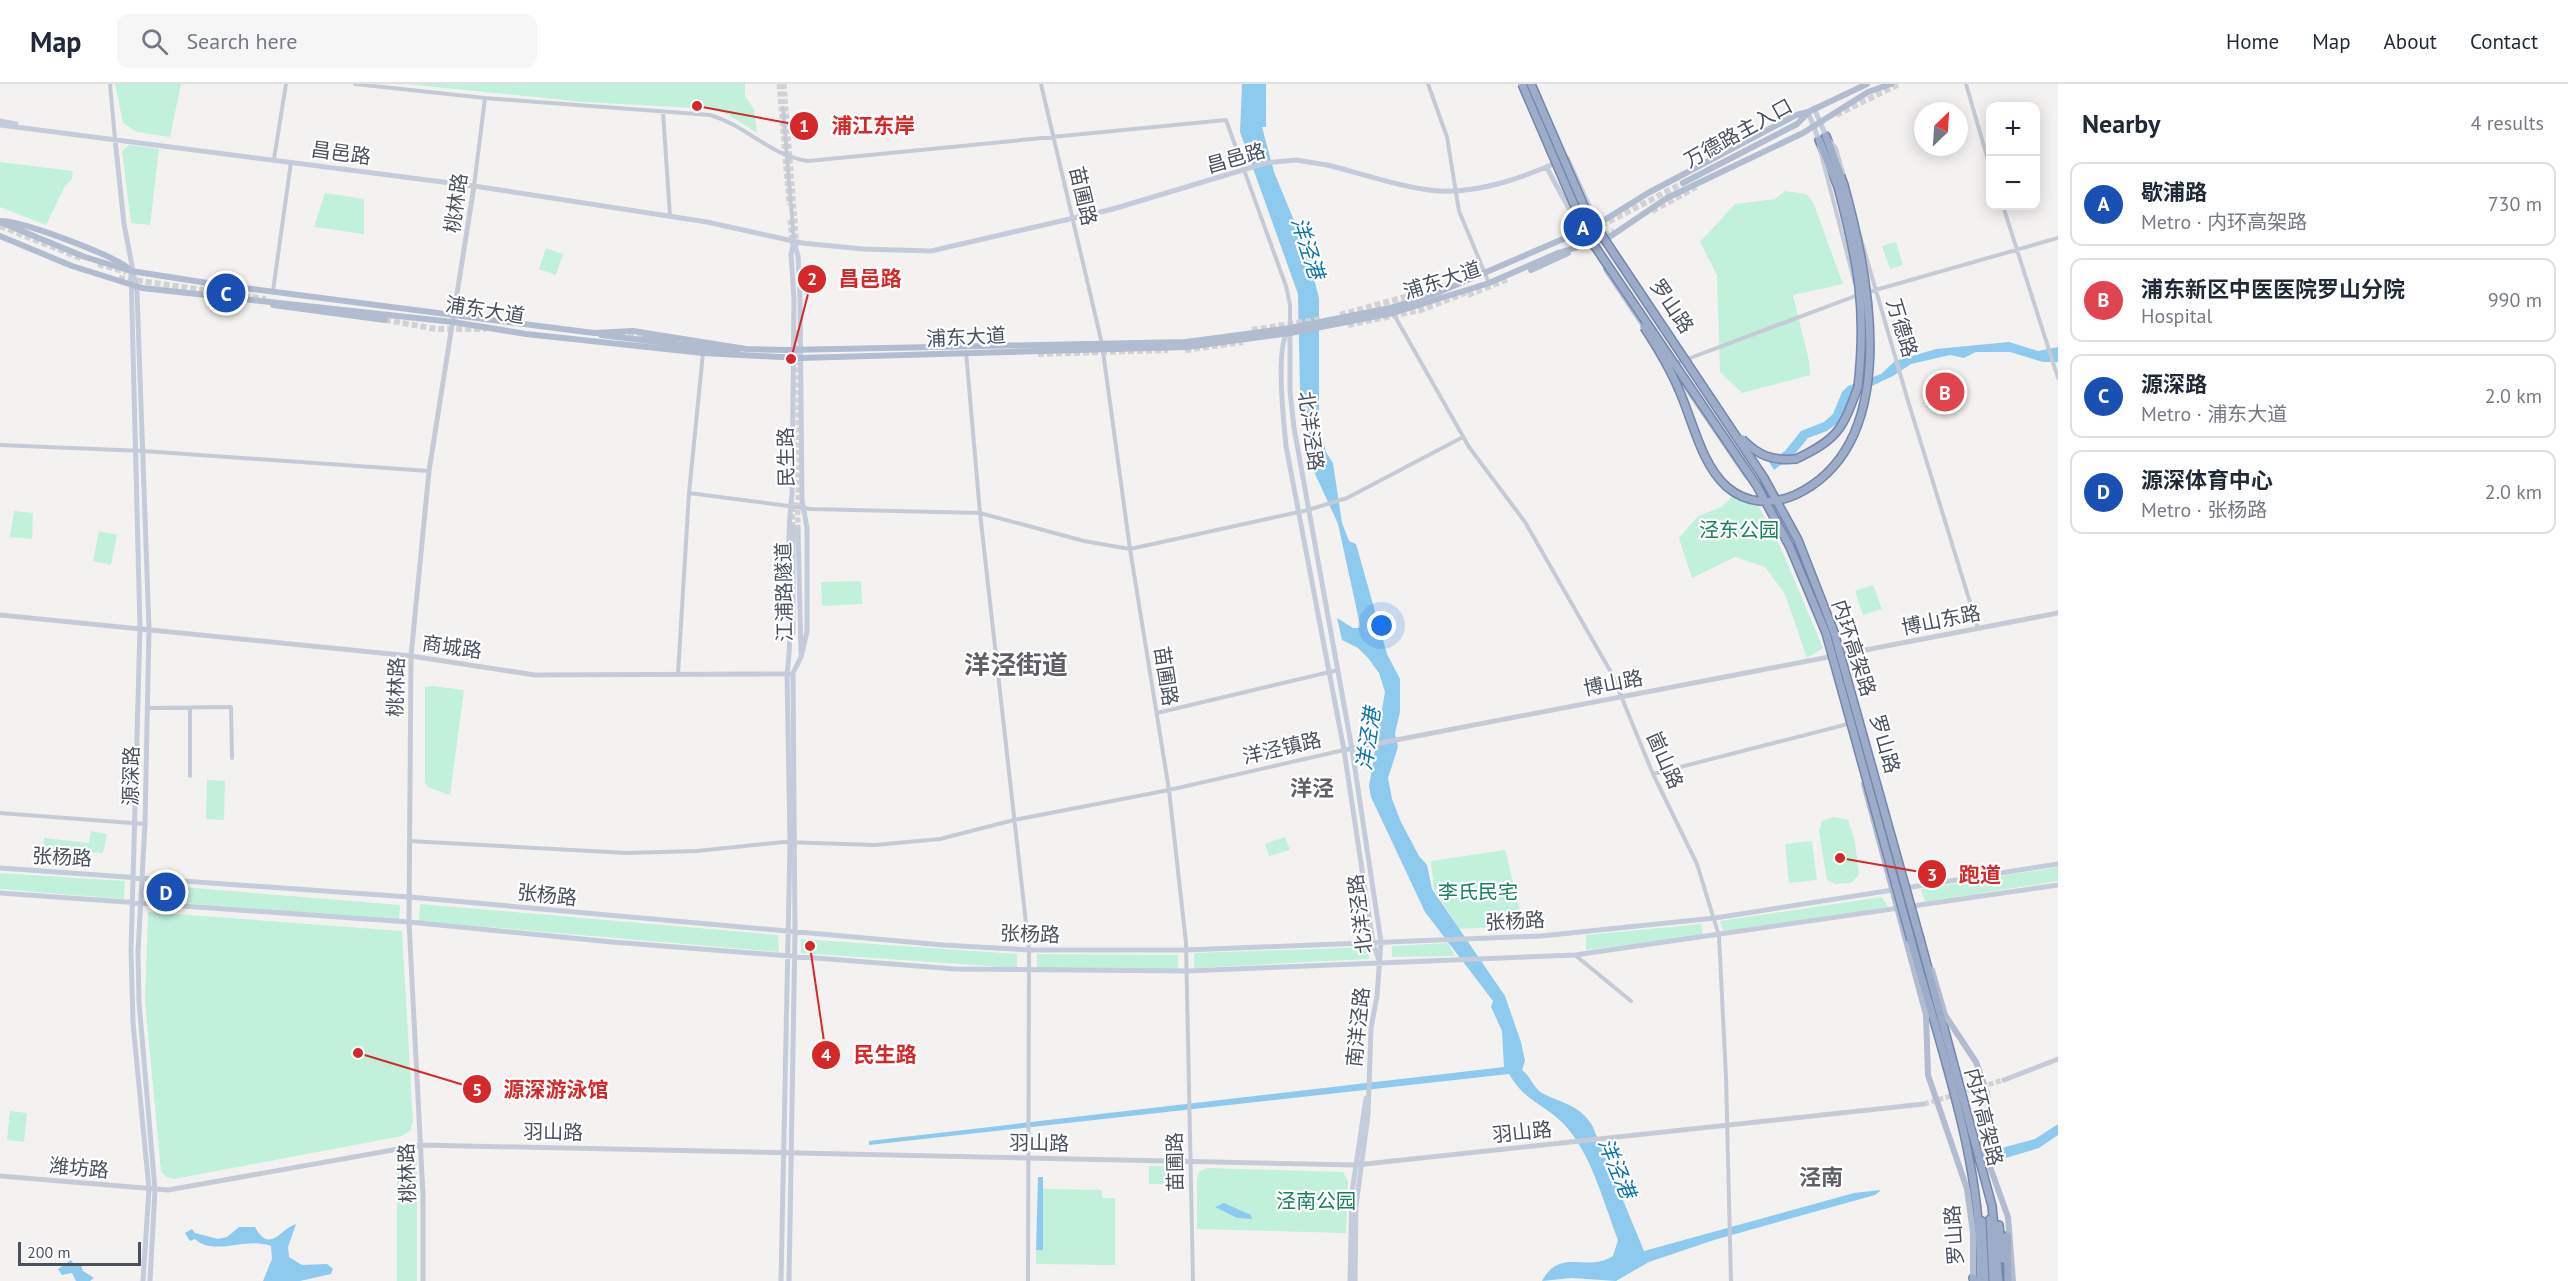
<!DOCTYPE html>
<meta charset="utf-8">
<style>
:root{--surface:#fff;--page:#f6f6f7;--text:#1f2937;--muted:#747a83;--line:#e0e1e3;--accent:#ea580c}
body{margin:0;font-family:"PT Sans","Noto Sans SC",sans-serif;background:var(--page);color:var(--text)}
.controls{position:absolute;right:18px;top:18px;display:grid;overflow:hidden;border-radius:12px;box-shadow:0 3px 15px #0003}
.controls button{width:54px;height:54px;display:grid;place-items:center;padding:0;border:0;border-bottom:2px solid var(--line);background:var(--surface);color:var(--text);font:30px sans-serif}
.compass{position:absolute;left:1914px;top:18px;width:54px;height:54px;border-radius:50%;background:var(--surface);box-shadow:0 3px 15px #0003;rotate:25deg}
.scale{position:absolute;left:18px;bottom:15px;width:123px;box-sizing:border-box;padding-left:6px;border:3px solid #49515f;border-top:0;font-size:16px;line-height:21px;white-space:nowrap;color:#49515f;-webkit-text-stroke:4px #fff;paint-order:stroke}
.you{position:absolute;left:1382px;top:542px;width:21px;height:21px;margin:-15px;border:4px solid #fff;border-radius:50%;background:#1a73e8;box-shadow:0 0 0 9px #1a73e833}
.badge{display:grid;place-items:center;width:39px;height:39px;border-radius:50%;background:var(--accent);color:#fff;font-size:20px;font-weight:700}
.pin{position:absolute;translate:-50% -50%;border:3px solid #fff;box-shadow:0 2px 6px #0006}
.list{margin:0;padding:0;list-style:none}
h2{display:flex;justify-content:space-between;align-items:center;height:78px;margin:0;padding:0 24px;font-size:26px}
h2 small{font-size:20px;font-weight:400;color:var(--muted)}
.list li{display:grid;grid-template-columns:39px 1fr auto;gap:18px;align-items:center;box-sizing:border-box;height:84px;margin:0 12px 12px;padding:0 12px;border:2px solid var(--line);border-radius:12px}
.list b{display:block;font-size:22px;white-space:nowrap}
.list p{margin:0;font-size:20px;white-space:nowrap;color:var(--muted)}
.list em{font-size:20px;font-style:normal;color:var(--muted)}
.icon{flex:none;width:33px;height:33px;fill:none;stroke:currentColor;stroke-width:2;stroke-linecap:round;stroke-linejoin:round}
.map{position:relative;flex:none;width:2058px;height:1197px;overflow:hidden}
header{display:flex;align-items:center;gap:36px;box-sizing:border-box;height:84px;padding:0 30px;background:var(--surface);border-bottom:2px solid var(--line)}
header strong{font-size:28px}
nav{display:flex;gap:33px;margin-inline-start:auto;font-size:21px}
.search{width:420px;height:54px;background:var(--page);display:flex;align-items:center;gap:15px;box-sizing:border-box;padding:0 21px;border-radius:12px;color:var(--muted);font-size:22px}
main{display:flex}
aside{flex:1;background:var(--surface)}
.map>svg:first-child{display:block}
.green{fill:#c1f0db}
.water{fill:#8ecaed}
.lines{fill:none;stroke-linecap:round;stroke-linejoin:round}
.tertiary-tunnel{stroke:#d2d2d4;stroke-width:5;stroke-dasharray:5 2.5;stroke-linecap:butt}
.secondary-tunnel{stroke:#d2d2d4;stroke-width:5;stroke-dasharray:5 2.5;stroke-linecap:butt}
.primary-tunnel{stroke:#d2d2d4;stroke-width:6;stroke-dasharray:6 3;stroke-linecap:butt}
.trunk-casing{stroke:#7486ac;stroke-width:10}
.minor{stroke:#c5cbd6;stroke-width:4}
.tertiary{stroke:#c5cbd6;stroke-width:5}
.secondary{stroke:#c4cbda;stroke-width:5}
.primary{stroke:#b1bcd0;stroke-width:6}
.trunk{stroke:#9dacc8;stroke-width:7}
.trunk-bridge-casing{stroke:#7486ac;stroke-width:10;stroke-linecap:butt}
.secondary-bridge{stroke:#c4cbda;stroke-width:5}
.trunk-bridge{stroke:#9dacc8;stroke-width:7}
.labels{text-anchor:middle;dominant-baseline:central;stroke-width:4.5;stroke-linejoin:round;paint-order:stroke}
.street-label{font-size:20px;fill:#49515f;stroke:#fff}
.park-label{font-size:20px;fill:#17835e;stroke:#fff}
.water-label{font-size:21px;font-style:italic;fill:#0b73b0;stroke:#fff}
.quarter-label{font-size:22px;font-weight:bold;fill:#5e6066;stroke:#fff}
.district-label{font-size:26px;font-weight:bold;fill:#5e6066;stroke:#fff}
.leader{fill:none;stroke:#d62828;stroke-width:2}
.callout-dot{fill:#d62828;stroke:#fff;stroke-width:2}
.mark-label{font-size:18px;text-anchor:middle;font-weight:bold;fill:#fff}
.callout-label{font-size:21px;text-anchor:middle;font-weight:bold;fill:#d62828;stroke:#fff;stroke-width:4.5;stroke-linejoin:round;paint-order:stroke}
</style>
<header>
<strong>Map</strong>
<div class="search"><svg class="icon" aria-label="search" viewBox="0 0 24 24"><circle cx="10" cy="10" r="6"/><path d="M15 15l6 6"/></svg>Search here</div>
<nav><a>Home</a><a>Map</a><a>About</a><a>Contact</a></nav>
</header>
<main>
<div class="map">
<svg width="2058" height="1197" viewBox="0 0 2058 1197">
<rect width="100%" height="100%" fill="#f4f2f1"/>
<path class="green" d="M115,0H181L170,53L137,48L123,39Z
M406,0H745V12L754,25L757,49L729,31L713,25L584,18Z
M129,61L159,65L150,141L131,139L122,67Z
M0,78L73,87L72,95L65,102L46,141L0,123Z
M1785,107L1806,110L1813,118L1843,200L1793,211L1809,277L1810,291L1742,309L1720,288L1717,191L1700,158L1735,120L1775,115Z
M325,109L364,115V150L314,143Z
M1896,158L1903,181L1890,185L1882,162Z
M546,164L563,170L556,191L539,185Z
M1732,413L1758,421L1780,462L1823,564L1807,574L1785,510L1765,483L1735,473L1692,494L1679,454L1698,432L1721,423Z
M14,427L33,429L32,455L10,453Z
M99,447L117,451L111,481L93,477Z
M861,497L862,520L822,522L821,498Z
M1873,501L1882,525L1863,531L1855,507Z
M433,602L464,606L450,711L428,703L425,699V603Z
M207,696L225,697L224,736L206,735Z
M1834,733L1848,736L1855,758L1859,791L1851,799L1836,800L1827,796L1819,747L1822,737Z
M91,747L107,750L103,769L43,765L44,754L89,759Z
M1285,753L1290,766L1269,772L1265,760Z
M1812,757L1817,796L1789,799L1785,760Z
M1505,766L1524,842L1459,845L1434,805L1431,777Z
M2058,783V797L1925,818L1921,805Z
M0,789L125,797L124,815L0,805Z
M158,801L400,821L399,837L157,817Z
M1882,813L1888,823L1723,847L1720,837Z
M420,820L778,851L779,868L419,837Z
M148,828L402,847L413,1038L410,1047L402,1052L174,1095L166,1093L161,1087L145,917Z
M1701,840L1703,852L1586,866V851Z
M801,855L1017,870V884L801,869Z
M1448,859L1455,872L1392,873V862Z
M1368,863L1369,875L1194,884V869Z
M1037,870L1178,871V886L1037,885Z
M10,1027L27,1029L24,1058L7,1056Z
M397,1068L410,1069L417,1077V1197H397Z
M1149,1082L1177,1083L1184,1087L1186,1100H1149Z
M1207,1084L1343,1088L1348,1097L1346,1149L1197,1145V1094L1200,1087Z
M1043,1105L1102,1106V1114H1115V1181L1036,1180V1166H1043Z"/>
<path class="water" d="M1242,0H1266V43H1262L1274,88L1307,168L1319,214V341L1326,368L1333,379L1342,439L1349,457L1356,460L1387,570L1400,595V628L1395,649L1398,663L1388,694L1392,715L1401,738L1419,772L1427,781L1432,805L1505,912L1521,958L1525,977L1522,986C1531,992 1533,1005 1544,1010C1564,1020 1579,1021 1592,1041L1644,1167L1854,1109L1881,1106L1875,1111L1714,1156L1649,1178L1616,1197L1572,1194L1542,1197C1560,1163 1587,1189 1613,1172L1618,1156C1604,1120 1593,1076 1569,1046C1550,1022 1526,1020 1509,990L869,1061V1057L1504,983L1502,947L1491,923L1493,917L1425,828L1371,713L1369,702L1385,608L1379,589L1368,574L1358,564L1342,556L1337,534L1353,544H1359L1360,541L1338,440L1311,381L1300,306L1298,210L1240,48Z
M2009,258L2038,267L2058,263V278H2043L2010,268H1976L1964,274L1950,271L1911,280L1893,292L1851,312L1839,338L1827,347L1808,354L1794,371L1774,386L1769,378L1785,367L1801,347L1824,338L1833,330L1842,308L1848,302L1881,290L1895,277L1936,265Z
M2058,1040V1051L2039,1064L1996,1077L1994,1066L2035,1055Z
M1038,1093H1043V1166H1036Z
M1224,1119L1251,1131L1252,1135L1237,1134L1215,1123Z
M296,1140L288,1163L289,1173L302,1181L327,1180L333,1185L331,1190L300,1197H263L272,1175L271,1162C247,1152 214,1173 195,1155L190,1157L185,1149L192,1145L195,1149L218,1155L227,1153L239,1143H255C270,1171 281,1144 296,1140Z
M71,1176L74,1180L81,1181L83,1187L94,1194L90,1197H76L72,1189L62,1191L58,1185Z"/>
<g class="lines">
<path class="tertiary-tunnel" d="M1924,1020L2004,996"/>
<path class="secondary-tunnel" d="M779,0L789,121
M784,0L797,162
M790,136L792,160
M798,246V443
M793,443V418"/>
<path class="primary-tunnel" d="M1836,31L1899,0
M1652,127L1696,103
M0,142L83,175
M1593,146L1683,99
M1587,158L1614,147
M98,180L126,188
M119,194L266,215
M1468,211L1508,195
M1340,231L1452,200
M385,236L437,245H486
M1348,241L1421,226L1470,207
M1252,246L1322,235
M619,250L645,253
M1185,266L1243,258
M1038,270L1168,266"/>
<defs>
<path id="trunk" d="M1826,52L1844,101
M1819,56L1838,103
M1796,375C1838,355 1842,346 1858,303
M1920,855L1992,1122L1999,1197
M1911,856C1941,967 1984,1081 1980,1197
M1990,1135L1993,1197
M1982,1137L1985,1197
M1999,1141L2003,1175
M2007,1152L2008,1197
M1973,1194L1974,1197"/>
</defs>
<use href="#trunk" class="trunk-casing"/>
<path class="minor" d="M110,0L115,55
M355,0L485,14L710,31C748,42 768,71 808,77L1226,36L1286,202L1290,221V244
M1041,0L1102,260L1130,465L1169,706L1186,859L1193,1197
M1428,0L1447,53L1459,127L1489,199
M1966,0L1990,83
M783,24L794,158
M663,28L670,132
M1830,57L1836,64L1843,89
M1819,62L1855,200
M274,75L286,0
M474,102L485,14
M2003,122L2058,294
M1859,148L1908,317L1978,544
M273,207L291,78
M1393,229L1469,363L1525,438L1612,590L1653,690L1697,780L1719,852L1726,993L1731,1197
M966,268L980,429L1029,866L1028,1197
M1674,280L1858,211L2058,154
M0,361L143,367L429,387
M689,409L811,425L980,429L1084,457L1130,465L1308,426L1347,414L1463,353
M678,590L689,409L703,269
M148,624L231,623L232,674
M190,624V692
M1157,629L1338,586
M1653,690L1848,640
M0,729L145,740
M409,757L627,769L697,767L784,758L875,761L940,755L1014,736L1169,706L1344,666
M1575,871L1631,917"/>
<path class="tertiary" d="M0,531L411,572L535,591L790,590
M1344,666L2058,529
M2004,996L2058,975
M0,1092L168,1106L421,1061L1356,1081L1924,1020
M423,1197V1111L409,838L411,572L429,387L474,102"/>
<path class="secondary" d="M1814,24L1826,52
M1808,28L1819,56
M0,37L16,40
M0,41L474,102L707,138L802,159L863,165L931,167L1113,125
M115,55L124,140L137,208L149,545L145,740L138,868L139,918L155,1106L150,1197
M1327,81C1361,89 1406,105 1439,107C1484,109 1527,92 1567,74L1597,139
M1547,84L1581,147
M131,188L140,544L131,867L133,939L149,1105L143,1197
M1290,245V307L1294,344L1352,665L1381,858L1377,912L1371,944L1368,1031L1356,1122L1355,1197
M1288,247C1275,264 1284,339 1286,362L1344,666L1373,859L1379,876
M798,443L801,569
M793,549V443
M0,784L409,813L943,861L1029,866H1186L1541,852L1715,834L2058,780
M0,809L409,838L612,858L955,885L1187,887L1575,871L2058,801
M781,1197L790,758L787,590C795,530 784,469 792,410L794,215L791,170L794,158
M789,1197L795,848L793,589L801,573L807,548V444L802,416L800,214L798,172L794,158
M1350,1197L1352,1108L1366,1014"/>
<path class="primary" d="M1683,99L1797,40L1808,29
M1,137C23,137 112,171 128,184
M0,138L85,173L131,187L214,200L594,249L633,247L746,265L787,266L1186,258L1290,244L1390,224L1437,209L1484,189L1598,140L1648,109L1796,31L1808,28L1867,0
M1581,147L1593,164
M0,152L72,182L142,204L453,238L526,250L703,269L800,274L1187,263L1290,249L1393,229L1489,199L1558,169L1608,154L1667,114L1803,49L1868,8L1891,0
M1606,185L1647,246
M1531,186L1568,169
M273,221L385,236
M601,251L722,266L739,265
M645,253L674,256
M1677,289L1747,392
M1864,700L1926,931L1928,991L1967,1105L1973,1149V1197
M1932,886L1945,931L1976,978L1987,1009L1989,1024L1983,1046L1984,1066L2008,1133L2013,1197"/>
<use href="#trunk" class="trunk"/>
<defs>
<path id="trunk-bridge" d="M1522,0L1579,132L1596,164L1757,402L1790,463L1826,549L1911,856
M1531,0L1587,129L1764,394L1798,456L1834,548L1920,855
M1838,103C1858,179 1867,224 1858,303
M1644,243C1657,263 1670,284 1679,306C1693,337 1701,380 1727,403C1747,420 1772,421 1795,411C1904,360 1869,191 1844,101
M1742,355C1759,372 1772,377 1796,375"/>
</defs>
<use href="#trunk-bridge" class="trunk-bridge-casing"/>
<path class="secondary-bridge" d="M1113,125L1266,79L1296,76L1327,81"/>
<use href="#trunk-bridge" class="trunk-bridge"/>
</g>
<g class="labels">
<g class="street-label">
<text transform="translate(1738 49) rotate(-29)">万德路主入口</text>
<text transform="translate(341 69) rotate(8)">昌邑路</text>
<text transform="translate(1236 74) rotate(-16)">昌邑路</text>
<text transform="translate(1083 112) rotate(77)">苗圃路</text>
<text transform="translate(456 119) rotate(-82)">桃林路</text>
<text transform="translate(1442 196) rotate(-18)">浦东大道</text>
<text transform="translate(1672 222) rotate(56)">罗山路</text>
<text transform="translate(485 226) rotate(9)">浦东大道</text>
<text transform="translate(1902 244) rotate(73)">万德路</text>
<text transform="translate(966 253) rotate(-3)">浦东大道</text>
<text transform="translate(1311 347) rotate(82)">北洋泾路</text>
<text transform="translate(786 373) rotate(-91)">民生路</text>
<text transform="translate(784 508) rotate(-91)">江浦路隧道</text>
<text transform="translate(1941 536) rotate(-11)">博山东路</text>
<text transform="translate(452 563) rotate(8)">商城路</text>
<text transform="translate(1854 564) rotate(72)">内环高架路</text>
<text transform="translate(1166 592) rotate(81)">苗圃路</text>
<text transform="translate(1613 599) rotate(-11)">博山路</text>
<text transform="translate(396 603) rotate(-88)">桃林路</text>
<text transform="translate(1885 660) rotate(74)">罗山路</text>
<text transform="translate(1282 664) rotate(-13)">洋泾镇路</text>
<text transform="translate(1665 676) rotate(66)">崮山路</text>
<text transform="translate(131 692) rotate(-89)">源深路</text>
<text transform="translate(62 773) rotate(3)">张杨路</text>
<text transform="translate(547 811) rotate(6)">张杨路</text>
<text transform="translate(1360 830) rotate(-97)">北洋泾路</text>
<text transform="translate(1515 837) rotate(-3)">张杨路</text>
<text transform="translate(1030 850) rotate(2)">张杨路</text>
<text transform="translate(1358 943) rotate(-84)">南洋泾路</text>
<text transform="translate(1984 1033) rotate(76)">内环高架路</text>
<text transform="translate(553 1048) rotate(1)">羽山路</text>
<text transform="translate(1522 1048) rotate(-6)">羽山路</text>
<text transform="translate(1039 1059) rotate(1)">羽山路</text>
<text transform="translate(1175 1078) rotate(-91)">苗圃路</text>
<text transform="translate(79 1084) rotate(5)">潍坊路</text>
<text transform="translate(407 1089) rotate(-92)">桃林路</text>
<text transform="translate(1954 1151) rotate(-94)">罗山路</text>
</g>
<g class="park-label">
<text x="1739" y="446">泾东公园</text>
<text x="1478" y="808">李氏民宅</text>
<text x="1316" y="1117">泾南公园</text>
</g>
<g class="water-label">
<text transform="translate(1308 164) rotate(72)">洋泾港</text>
<text transform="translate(1368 655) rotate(-82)">洋泾港</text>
<text transform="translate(1617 1084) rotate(67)">洋泾港</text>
</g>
<g class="quarter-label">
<text x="1312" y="704">洋泾</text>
<text x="1821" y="1093">泾南</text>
</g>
<g class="district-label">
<text x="1016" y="580">洋泾街道</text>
</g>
</g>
<path class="leader" d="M697 22L804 42M791 275L812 195M1840 774L1932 790M810 862L826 971M358 969L477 1005"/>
<g class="callout-dot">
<circle cx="697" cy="22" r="6"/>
<circle cx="791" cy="275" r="6"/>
<circle cx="1840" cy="774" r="6"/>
<circle cx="810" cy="862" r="6"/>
<circle cx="358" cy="969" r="6"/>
<circle cx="804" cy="42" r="15"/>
<circle cx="812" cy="195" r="15"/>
<circle cx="1932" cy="790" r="15"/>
<circle cx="826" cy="971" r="15"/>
<circle cx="477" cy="1005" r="15"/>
</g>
<g class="mark-label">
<text x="804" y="48">1</text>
<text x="812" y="201">2</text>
<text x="1932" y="797">3</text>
<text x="826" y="977">4</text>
<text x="477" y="1012">5</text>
</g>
<g class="callout-label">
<text x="873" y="49">浦江东岸</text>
<text x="870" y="202">昌邑路</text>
<text x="1980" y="798">跑道</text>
<text x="885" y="978">民生路</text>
<text x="556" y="1013">源深游泳馆</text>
</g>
</svg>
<div class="controls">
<button>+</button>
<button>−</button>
</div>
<svg class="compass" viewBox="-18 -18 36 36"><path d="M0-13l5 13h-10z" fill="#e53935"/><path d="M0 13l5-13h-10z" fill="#747a83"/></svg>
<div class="scale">200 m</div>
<div class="you"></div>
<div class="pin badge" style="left:1583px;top:143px;background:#1a4fb4">A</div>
<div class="pin badge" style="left:1945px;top:308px;background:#e0444e">B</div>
<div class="pin badge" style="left:226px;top:209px;background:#1a4fb4">C</div>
<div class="pin badge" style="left:166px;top:808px;background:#1a4fb4">D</div>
</div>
<aside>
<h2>Nearby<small>4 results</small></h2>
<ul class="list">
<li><span class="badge" style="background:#1a4fb4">A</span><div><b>歇浦路</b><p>Metro · 内环高架路</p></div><em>730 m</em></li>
<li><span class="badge" style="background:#e0444e">B</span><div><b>浦东新区中医医院罗山分院</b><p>Hospital</p></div><em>990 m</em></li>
<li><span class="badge" style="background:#1a4fb4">C</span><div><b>源深路</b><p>Metro · 浦东大道</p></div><em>2.0 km</em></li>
<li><span class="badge" style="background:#1a4fb4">D</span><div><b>源深体育中心</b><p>Metro · 张杨路</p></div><em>2.0 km</em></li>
</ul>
</aside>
</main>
